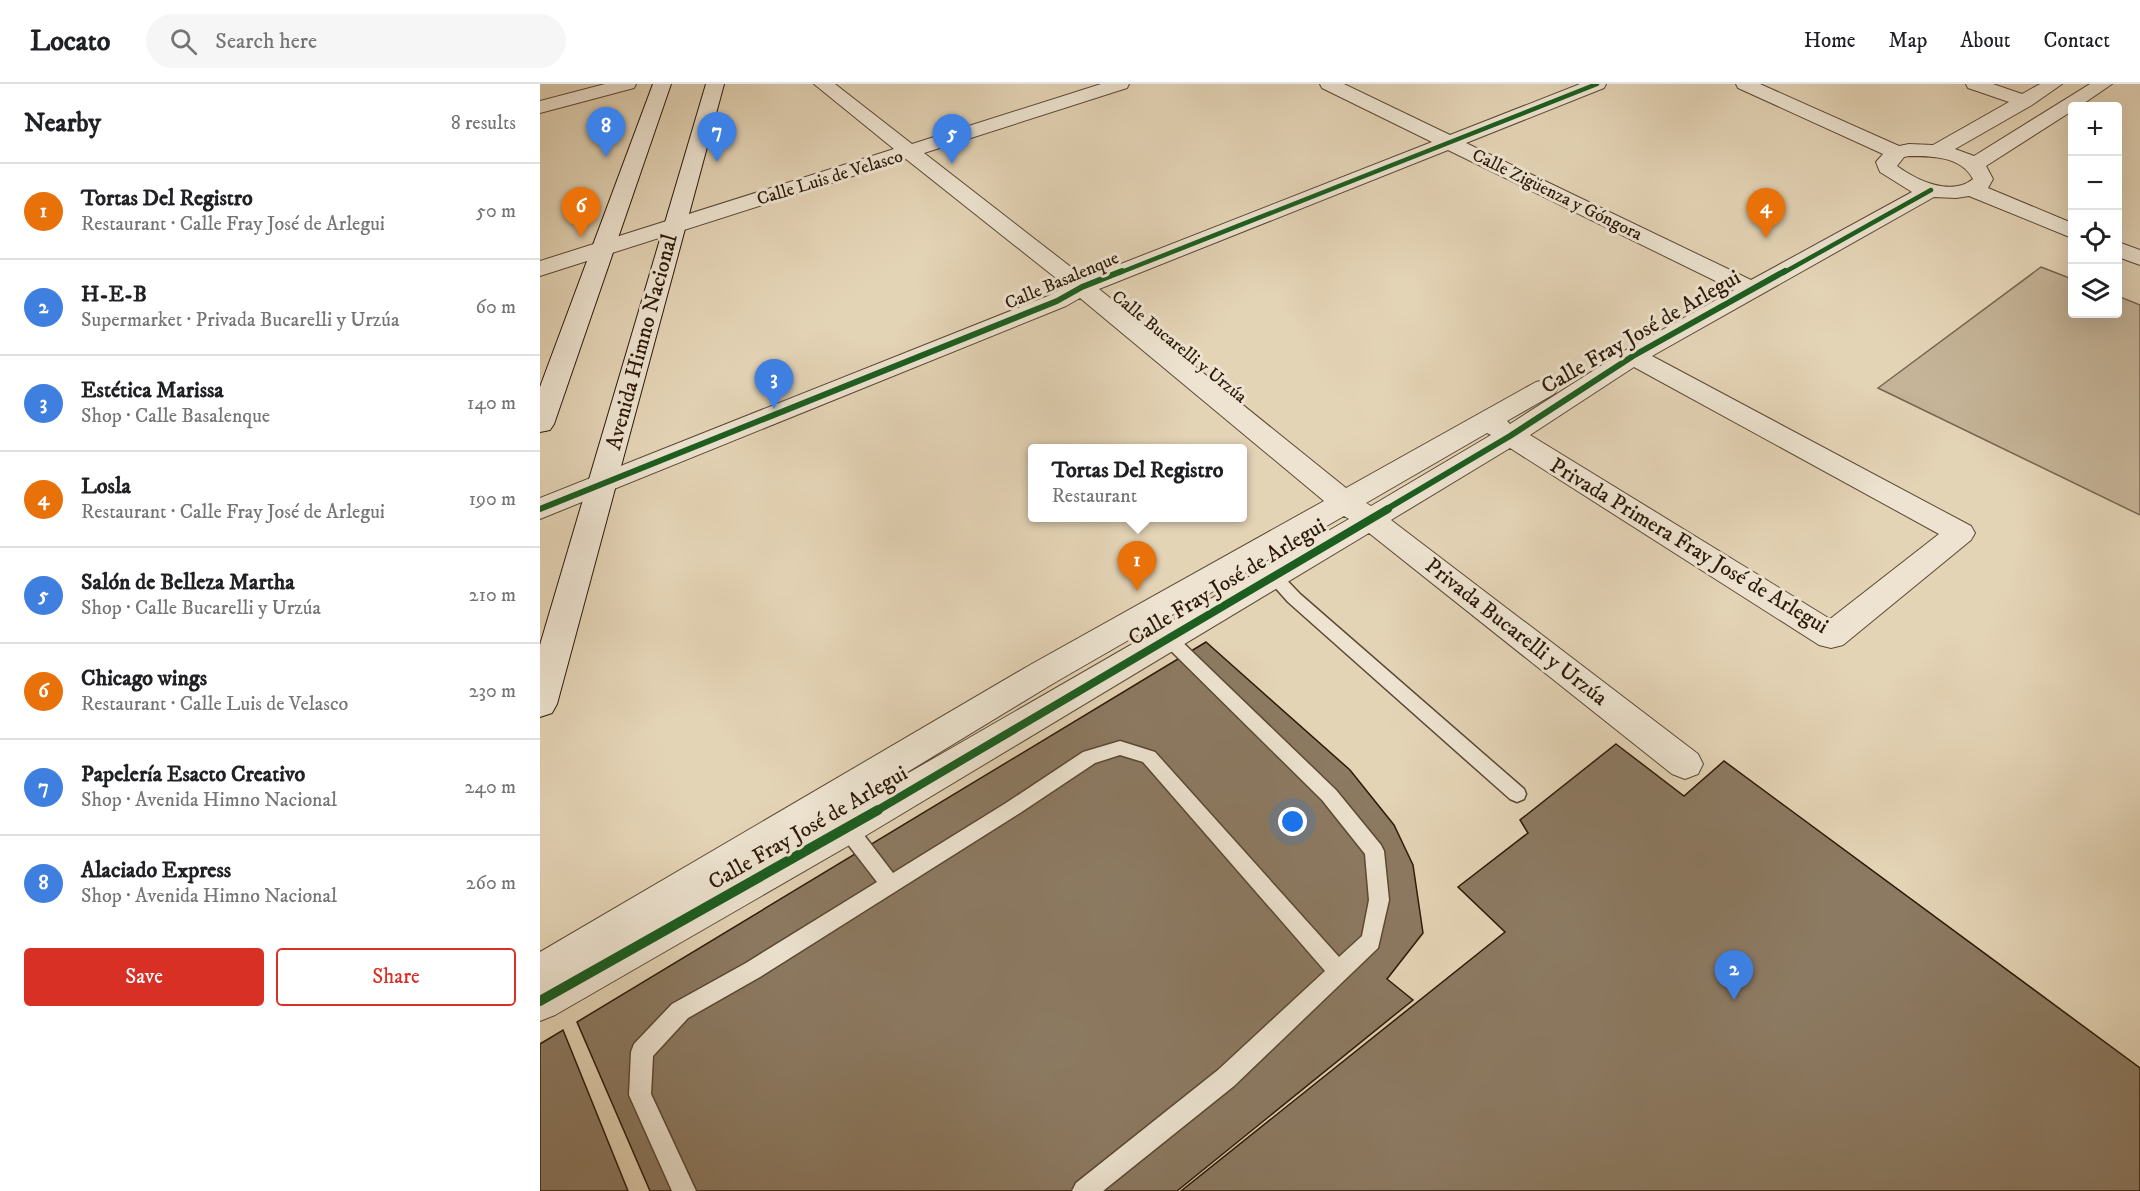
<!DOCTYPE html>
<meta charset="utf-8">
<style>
:root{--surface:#fff;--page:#f6f6f6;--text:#202124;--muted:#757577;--line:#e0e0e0;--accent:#d93025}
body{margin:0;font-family:"IM FELL DW Pica",serif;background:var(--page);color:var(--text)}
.controls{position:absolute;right:18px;top:18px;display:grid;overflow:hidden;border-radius:6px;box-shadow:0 6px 24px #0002}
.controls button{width:54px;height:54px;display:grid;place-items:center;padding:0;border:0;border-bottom:2px solid var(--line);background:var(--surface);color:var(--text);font:30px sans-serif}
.you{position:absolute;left:753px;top:738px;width:21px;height:21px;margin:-15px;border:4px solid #fff;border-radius:50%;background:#1a73e8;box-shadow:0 0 0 9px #1a73e833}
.badge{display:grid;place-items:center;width:39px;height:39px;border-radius:50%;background:var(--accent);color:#fff;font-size:20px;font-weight:700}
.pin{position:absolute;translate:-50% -50px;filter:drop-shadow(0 2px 3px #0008)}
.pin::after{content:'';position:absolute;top:32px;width:21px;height:18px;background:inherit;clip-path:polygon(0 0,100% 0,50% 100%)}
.popup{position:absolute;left:488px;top:360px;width:219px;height:78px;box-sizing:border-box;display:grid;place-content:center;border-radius:6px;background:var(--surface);filter:drop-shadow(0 2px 4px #0005);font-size:20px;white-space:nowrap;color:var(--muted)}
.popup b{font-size:22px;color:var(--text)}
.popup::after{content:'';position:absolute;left:50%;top:100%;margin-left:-12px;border:12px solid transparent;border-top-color:var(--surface)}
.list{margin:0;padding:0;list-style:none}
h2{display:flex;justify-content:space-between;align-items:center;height:78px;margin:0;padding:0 24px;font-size:26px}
h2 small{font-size:20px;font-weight:400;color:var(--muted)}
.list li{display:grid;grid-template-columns:39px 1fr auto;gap:18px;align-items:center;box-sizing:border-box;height:96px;padding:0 24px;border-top:2px solid var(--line)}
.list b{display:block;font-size:22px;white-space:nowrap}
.list p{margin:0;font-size:20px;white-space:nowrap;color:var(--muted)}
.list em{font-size:20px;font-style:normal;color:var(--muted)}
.actions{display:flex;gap:12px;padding:18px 24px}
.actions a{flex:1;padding:14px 0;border:2px solid var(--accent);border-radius:6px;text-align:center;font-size:21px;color:var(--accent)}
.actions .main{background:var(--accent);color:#fff}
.icon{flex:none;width:33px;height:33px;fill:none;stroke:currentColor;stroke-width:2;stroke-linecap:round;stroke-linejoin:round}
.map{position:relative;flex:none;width:1600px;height:1107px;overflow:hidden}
header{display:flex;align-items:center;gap:36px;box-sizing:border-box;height:84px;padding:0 30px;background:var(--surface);border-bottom:2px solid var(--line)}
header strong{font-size:28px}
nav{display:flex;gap:33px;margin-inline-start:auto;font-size:21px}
.search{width:420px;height:54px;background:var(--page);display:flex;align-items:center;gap:15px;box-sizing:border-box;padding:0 21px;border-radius:33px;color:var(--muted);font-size:22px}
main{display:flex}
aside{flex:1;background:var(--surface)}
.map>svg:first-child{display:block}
.green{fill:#c5b498;stroke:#796650;stroke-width:1.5}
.building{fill:#8c7a62;stroke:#2d1908;stroke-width:1.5}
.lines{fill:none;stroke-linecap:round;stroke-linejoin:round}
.lane-casing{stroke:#5b4834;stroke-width:3}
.street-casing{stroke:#5b4834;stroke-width:2}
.secondary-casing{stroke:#2d1908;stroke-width:2}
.lane{fill:#ede3d0;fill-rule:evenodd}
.street{fill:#ede3d0;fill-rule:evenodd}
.secondary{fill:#ede3d0;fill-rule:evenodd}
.cycleway-far3-casing{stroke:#ede3d0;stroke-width:7}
.cycleway-far2-casing{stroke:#ede3d0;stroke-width:9}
.cycleway-far1-casing{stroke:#ede3d0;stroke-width:11}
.cycleway-casing{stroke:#ede3d0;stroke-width:14}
.cycleway-far3{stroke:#1b5e20;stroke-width:4.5}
.cycleway-far2{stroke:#1b5e20;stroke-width:6}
.cycleway-far1{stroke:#1b5e20;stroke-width:8}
.cycleway{stroke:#1b5e20;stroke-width:10}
.labels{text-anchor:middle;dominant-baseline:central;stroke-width:6;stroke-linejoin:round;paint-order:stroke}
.far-street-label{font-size:18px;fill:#2d1908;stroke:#ede3d0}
.street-label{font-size:22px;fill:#2d1908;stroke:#ede3d0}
</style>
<header>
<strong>Locato</strong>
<div class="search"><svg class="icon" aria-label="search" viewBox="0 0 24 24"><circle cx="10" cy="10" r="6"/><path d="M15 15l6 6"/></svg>Search here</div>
<nav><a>Home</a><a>Map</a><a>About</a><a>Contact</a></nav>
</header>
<main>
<aside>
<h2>Nearby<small>8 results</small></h2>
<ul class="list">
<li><span class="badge" style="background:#e8710a">1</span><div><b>Tortas Del Registro</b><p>Restaurant · Calle Fray José de Arlegui</p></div><em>50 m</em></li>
<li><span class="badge" style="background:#3f7fe0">2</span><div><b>H-E-B</b><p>Supermarket · Privada Bucarelli y Urzúa</p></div><em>60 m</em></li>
<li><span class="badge" style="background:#3f7fe0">3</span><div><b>Estética Marissa</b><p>Shop · Calle Basalenque</p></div><em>140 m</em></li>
<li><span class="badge" style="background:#e8710a">4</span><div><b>Losla</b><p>Restaurant · Calle Fray José de Arlegui</p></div><em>190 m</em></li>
<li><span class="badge" style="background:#3f7fe0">5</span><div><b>Salón de Belleza Martha</b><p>Shop · Calle Bucarelli y Urzúa</p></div><em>210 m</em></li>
<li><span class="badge" style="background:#e8710a">6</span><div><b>Chicago wings</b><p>Restaurant · Calle Luis de Velasco</p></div><em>230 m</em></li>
<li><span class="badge" style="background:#3f7fe0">7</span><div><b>Papelería Esacto Creativo</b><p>Shop · Avenida Himno Nacional</p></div><em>240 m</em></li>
<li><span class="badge" style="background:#3f7fe0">8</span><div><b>Alaciado Express</b><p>Shop · Avenida Himno Nacional</p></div><em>260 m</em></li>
</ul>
<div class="actions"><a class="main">Save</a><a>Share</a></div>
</aside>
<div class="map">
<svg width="1600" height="1107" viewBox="0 0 1600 1107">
<rect width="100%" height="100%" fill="#e4d4b6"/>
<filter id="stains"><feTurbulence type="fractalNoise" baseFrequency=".00333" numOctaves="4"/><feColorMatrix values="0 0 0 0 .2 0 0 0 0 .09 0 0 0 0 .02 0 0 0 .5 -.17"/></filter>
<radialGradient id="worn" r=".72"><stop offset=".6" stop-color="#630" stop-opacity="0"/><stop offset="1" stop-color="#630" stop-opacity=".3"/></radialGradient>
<path class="green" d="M1501,183L1532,195V230H1578V212L1600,221V431L1338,304Z"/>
<path class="building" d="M666,558L810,686L854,741L873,781L883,849L847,895L873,916L637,1107H110L37,938Z
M1076,660L1144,712L1184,677L1600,984V1107H641L965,848L918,803L988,749L980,736Z
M23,946L88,1107H0V960Z"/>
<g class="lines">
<defs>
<path id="lane" d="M733,487L739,488L760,510L984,705L986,710L984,715L977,718L970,715L748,518L725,492L727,488Z
M629,549L635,551L796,706L841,761L844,767L849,816L838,864L694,1002L563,1107H532L536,1099L678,986L785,887L603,678L580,671L555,679L480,729L220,893L148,934L113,972L111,1010L156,1107H132L89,1011L91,968L94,960L132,920L206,879L337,798L300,750L298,744L300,738L307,736L314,738L353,789L466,719L543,668L580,657L615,668L799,873L822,852L829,816L825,770L782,716L623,559L621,555L623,551Z"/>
<path id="street" d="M65,0H96L94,4L0,29V17Z
M274,0H295L372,60L561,0H589L587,4L384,69L545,194L892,58L782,4L780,0H804L910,51L1040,0H1066L1064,4L926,59L1211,196L1372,108L1340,88L1336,78L1343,70L1198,4L1196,0H1220L1359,62L1369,60L1393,61L1469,18L1428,4L1426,0H1453L1482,10L1500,0H1522L1492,21L1415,65L1434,72L1550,0H1572L1540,22H1532V27L1446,82L1453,95L1448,104L1532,139V154L1429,112L1416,114L1394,113L1112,272L1431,442L1435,449L1431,456L1303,561L1291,564L1279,561L970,364L851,436L1158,670L1163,680L1158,690L1145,695L1132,690L829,449L320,755L15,931L0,937V868L490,581L784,417L540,214L526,222L0,435V414L508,212L526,202L366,75L0,192V177L354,65ZM908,66L1194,206L1084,267L970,340L967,337L1014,310L1018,304L1014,298L1005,296L996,298L806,404L559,205ZM1369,72C1391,72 1421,72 1433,95C1411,113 1376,96 1357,82L1364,73ZM1094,283L1399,450L1290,535L990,351ZM947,349L951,351L831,422L826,419ZM804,432L809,435L318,718L514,599Z
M1578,158L1600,166V181L1578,173Z"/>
<path id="secondary" d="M113,0H131L14,340L10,346L0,348V303Z
M166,0H184L17,620L12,629L0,633V561Z"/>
</defs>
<use href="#lane" class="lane-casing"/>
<use href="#street" class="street-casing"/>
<use href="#secondary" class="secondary-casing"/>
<use href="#lane" class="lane"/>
<use href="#street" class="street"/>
<use href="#secondary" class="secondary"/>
<defs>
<path id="cycleway-far3" d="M579,189L1057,0
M1243,189L1391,106"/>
<path id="cycleway-far2" d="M0,425L517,217L542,203L582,187
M845,426L970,352L1093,272L1245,187"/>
<path id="cycleway-far1" d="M336,727L848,425"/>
<path id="cycleway" d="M0,917L338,726"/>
</defs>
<use href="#cycleway-far3" class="cycleway-far3-casing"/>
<use href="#cycleway-far2" class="cycleway-far2-casing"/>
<use href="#cycleway-far1" class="cycleway-far1-casing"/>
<use href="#cycleway" class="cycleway-casing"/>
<use href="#cycleway-far3" class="cycleway-far3"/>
<use href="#cycleway-far2" class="cycleway-far2"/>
<use href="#cycleway-far1" class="cycleway-far1"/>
<use href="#cycleway" class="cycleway"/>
</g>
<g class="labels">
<g class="far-street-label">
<text transform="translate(290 94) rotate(-17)">Calle Luis de Velasco</text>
<text transform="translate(1017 111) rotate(26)">Calle Zigüenza y Góngora</text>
<text transform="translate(522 197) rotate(-23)">Calle Basalenque</text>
<text transform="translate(639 263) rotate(39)">Calle Bucarelli y Urzúa</text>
</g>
<g class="street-label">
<text transform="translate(1101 248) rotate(-30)">Calle Fray José de Arlegui</text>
<text transform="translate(102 258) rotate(-75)">Avenida Himno Nacional</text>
<text transform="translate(1149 462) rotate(31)">Privada Primera Fray José de Arlegui</text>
<text transform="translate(687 498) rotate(-31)">Calle Fray José de Arlegui</text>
<text transform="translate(976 548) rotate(38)">Privada Bucarelli y Urzúa</text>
<text transform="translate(268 744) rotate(-30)">Calle Fray José de Arlegui</text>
</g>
</g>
<rect width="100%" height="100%" filter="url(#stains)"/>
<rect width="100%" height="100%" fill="url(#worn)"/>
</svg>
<div class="controls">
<button>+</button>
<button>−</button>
<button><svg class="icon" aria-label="locate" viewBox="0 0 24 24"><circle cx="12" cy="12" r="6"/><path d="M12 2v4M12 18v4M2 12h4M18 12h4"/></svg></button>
<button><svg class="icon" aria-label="layers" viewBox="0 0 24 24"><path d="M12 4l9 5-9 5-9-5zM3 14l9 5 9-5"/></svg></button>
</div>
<div class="you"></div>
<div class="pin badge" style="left:597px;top:507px;background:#e8710a">1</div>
<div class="popup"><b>Tortas Del Registro</b>Restaurant</div>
<div class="pin badge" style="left:1194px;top:916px;background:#3f7fe0">2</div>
<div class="pin badge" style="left:234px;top:325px;background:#3f7fe0">3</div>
<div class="pin badge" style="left:1226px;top:154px;background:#e8710a">4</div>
<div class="pin badge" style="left:412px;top:80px;background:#3f7fe0">5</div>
<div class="pin badge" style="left:41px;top:153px;background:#e8710a">6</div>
<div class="pin badge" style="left:177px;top:78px;background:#3f7fe0">7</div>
<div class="pin badge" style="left:66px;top:73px;background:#3f7fe0">8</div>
</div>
</main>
